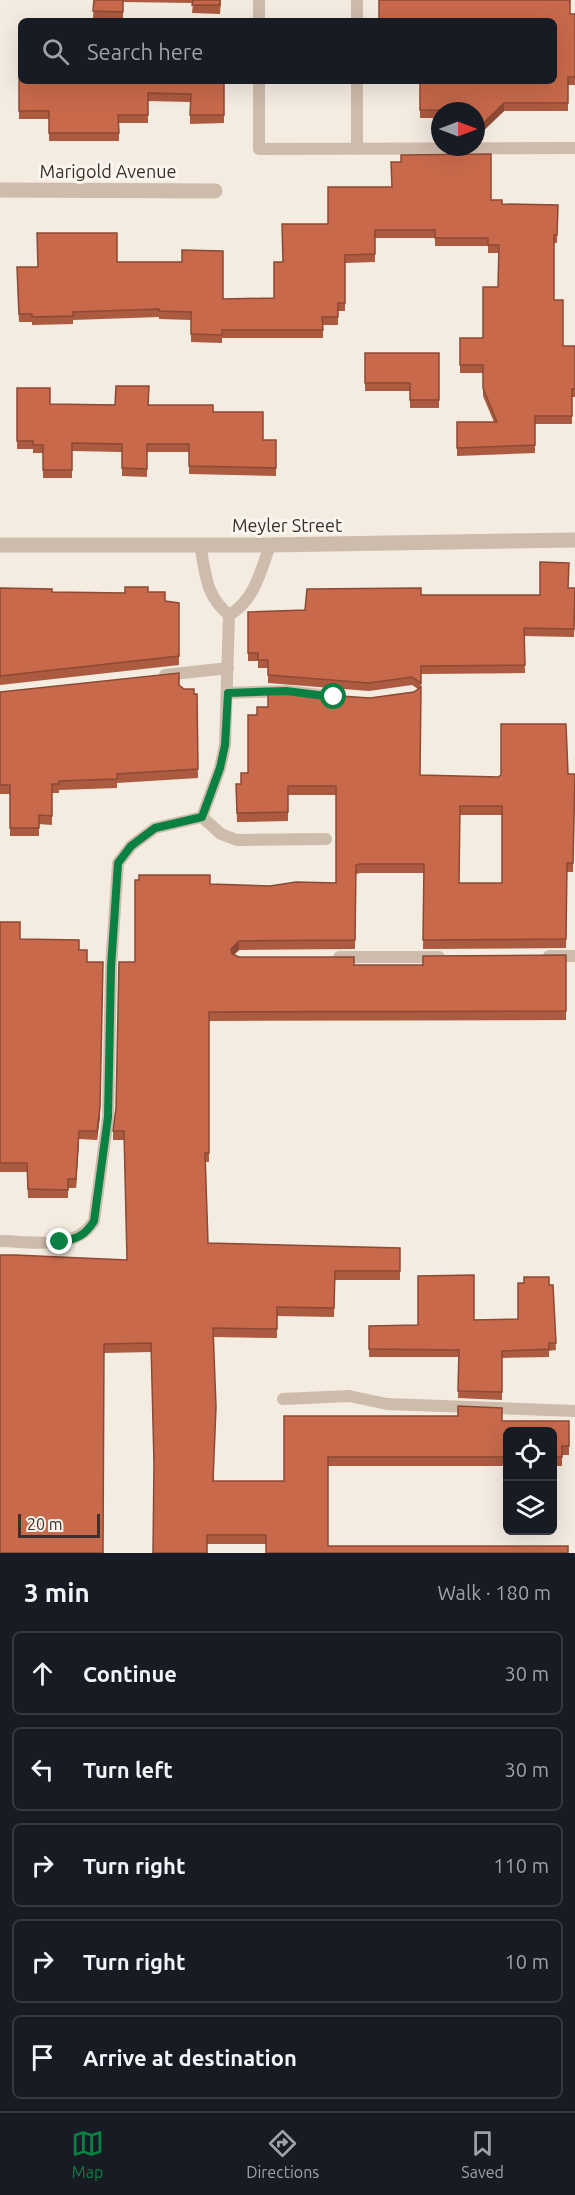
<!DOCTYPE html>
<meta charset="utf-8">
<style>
:root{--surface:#171b24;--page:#20242c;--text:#f1f3f6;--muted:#9ea1a6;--line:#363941;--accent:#0b8043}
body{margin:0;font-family:Ubuntu,sans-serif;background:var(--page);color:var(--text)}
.controls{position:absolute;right:18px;bottom:18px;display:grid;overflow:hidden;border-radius:9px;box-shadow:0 6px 24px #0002}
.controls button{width:54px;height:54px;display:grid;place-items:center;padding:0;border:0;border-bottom:2px solid var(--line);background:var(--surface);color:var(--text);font:30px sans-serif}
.compass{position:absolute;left:431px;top:102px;width:54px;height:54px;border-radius:50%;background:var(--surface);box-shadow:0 6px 24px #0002;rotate:90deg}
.scale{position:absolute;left:18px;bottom:15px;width:82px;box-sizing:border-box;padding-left:6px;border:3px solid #3b302b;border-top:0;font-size:16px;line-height:21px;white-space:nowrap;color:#3b302b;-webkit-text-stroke:4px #fbf5ee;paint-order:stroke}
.stop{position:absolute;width:18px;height:18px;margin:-14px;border:4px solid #0b8043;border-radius:50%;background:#fff}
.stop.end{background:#0b8043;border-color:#fff;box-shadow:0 2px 6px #0008}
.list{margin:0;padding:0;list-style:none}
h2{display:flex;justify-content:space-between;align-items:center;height:78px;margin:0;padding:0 24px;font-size:26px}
h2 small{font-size:20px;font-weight:400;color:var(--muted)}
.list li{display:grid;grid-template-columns:39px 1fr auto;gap:18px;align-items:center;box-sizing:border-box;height:84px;margin:0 12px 12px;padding:0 12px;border:2px solid var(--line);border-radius:9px}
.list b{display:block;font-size:22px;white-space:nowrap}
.list em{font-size:20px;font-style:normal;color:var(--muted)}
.icon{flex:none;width:33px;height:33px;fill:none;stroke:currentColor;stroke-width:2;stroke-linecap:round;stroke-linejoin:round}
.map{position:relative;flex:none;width:575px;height:1553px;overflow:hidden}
.search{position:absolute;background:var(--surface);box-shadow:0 6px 24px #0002;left:18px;right:18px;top:18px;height:66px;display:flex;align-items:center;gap:15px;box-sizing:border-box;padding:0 21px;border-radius:9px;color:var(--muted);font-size:22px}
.sheet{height:558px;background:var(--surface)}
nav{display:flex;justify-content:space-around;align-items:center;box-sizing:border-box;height:84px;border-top:2px solid var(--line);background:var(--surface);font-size:16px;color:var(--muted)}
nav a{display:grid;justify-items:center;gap:3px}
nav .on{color:var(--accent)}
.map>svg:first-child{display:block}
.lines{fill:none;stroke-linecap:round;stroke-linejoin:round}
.service{stroke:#cdbbac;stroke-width:12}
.minor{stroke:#cdbbac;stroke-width:15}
.wall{fill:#ac5a40;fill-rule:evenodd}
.shaded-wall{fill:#8c4a34}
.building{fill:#c8694b;stroke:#8c4a34;stroke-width:1.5;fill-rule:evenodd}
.route{stroke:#0b8043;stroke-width:8}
.labels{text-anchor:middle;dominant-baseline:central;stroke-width:6;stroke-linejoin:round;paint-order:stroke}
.street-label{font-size:18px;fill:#3b302b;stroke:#fbf5ee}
</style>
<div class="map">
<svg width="575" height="1553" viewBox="0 0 575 1553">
<rect width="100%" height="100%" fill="#f4ebe1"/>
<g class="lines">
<path class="service" d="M259,0V21
M357,0V21
M259,81V149L575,148
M357,81V149
M200,545C206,574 205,595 229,615C254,601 261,571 270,545
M165,675L228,668
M227,693L286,691L328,696
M202,817L220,768L225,745L229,615
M202,817L221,834L237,840L326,839
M549,956H575
M339,957H439
M0,1241C31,1241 75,1252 94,1221L108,1117L111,967L118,863L131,846L155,828L202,817
M283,1399L349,1396L387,1404L575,1411"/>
<path class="minor" d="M0,190L215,191
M0,545H270L575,540"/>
</g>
<path class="wall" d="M94,0H221L220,14L192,13L193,3L123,2V20L93,19Z
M379,0L575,14V85H568V111H504L478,136L476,135V111H440V118H420V81L554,21H379Z
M19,71L224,82V123L190,124V102L148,101V123H119V141H49V119H19Z
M491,200L502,204L558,205L557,243H554V300L563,346H575V397H572V424H535V453L457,456V422H494L483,396V373H460V338H483L498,287L499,253H488V246H435V238H375V262L345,263V311H338V325H323V338H222V343L191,342V320L159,319V317L73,320V324L32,325V322H19L17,275L117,262L223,299L274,298L282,262L328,224Z
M365,353H439V408H410V391H365Z
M17,388L50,404L149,405L213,412L263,440H276V476L189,474V452H147V477L122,476V452L72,451V478H43V453H33V449H17Z
M0,588L52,592L125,593L148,592L165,601L179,603V665L0,685Z
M569,588H575L574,637L524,636L525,673L421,674L420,775L498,777L568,774L575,783L573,872H567L566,948L423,949L424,873H360L356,874L355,949L239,950L234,955L239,957L354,965H423L566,955V1020L209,1021V1162H205L208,1243L400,1248V1280H335L334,1317L277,1316V1338L214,1337V1481H284V1416L502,1421H569V1455H562V1466H552V1431H507V1466H328V1546L568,1553L266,1544H207L154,1469L151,1352L104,1353L0,1553L127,1260L124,1140H113V1131L135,962L210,884L270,886L336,883V795H288V821L237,822L236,784H241L248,773L257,715L268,707L370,698L414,692L418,689L412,685L369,691L268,683V668H258V661H248V612L305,610L421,595H540ZM460,815H502V883H459Z
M179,685L184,689L194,694H197L198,778L117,783V788L59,790V793H52V825L39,824V836H10V794H0V692Z
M0,922L20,939L79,950L87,962L100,1116L97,1140L79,1139L76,1188H68V1198H28L27,1172H0Z
M549,1285H553L556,1350L549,1351V1357L502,1358V1400L458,1398L459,1357H369V1326L418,1325L474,1320L518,1319Z"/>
<path class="shaded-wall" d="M504,103V111L478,136V128Z
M239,941V950L231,957V949Z
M103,962L100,1116L97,1140V1131Z
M79,1131V1139L76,1188V1179Z"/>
<path class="building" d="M94,0H123V12L93,11Z
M193,0H220V5H192Z
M379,0H570V14H575V77H568V103H504L478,128L476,127V111L420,110V81H554V21H419V19H379Z
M19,71H21V81L224,82V115H190L191,94L148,93V115H118L119,133H49V111H19Z
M491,154V200H502V204L558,205L557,235H554V300H563V346H575V389H572V416H535V445L457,448V422H497L483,388V365H460V338H483V287H498L499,245H488V238H435V230H375V254L345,255V303H338V317H322L323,330H222V335L191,334V312L159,311V309L73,312V316L32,317V314H19L17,267H38L37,233H117V262H182V250L223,251V299L274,298V262H283L282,224H328V187H392L391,162H401V155Z
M365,353H439V400H410V383H365Z
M116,386H149L148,405H213V412H263V440H276V468L189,466V444H147V469L122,468V444L72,443V470H43V445H33V441H17V388H50V404L115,405Z
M540,562L569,563L568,588H575L574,629L524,628L525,665L421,666V683L412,677L369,683L268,675V660H258V653H248V612L305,610L307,589L421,588V595H540Z
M125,587H148V592H165V601L179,603V656L0,676V588L52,589V592L125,593Z
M179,673V685L184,689H194V694H197L198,769L117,774V779L59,781V784H52V816L39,815V828H10V785H0V692Z
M421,687L420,775L498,777L501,775V724H566L568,774H575L573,863H567L566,939L423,940L424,864H360L356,865L355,940L239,941L231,949L232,954L239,957H354V965H423V956L566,955V1011L209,1012V1153H205L208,1243L400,1248V1271H335L334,1308L277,1307V1329L213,1328L216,1407L213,1481H284V1416H458V1406L502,1408V1421H569V1446H562V1457H552V1431H507V1457H328V1546H568V1553H266V1535H207V1553H153L154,1463L151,1343L104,1344L103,1553H0V1255H15L127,1260L124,1131H113L116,1108L119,962H135V880H139V875H210V884L270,886L296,882L336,883V786H288V812L237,813L236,784H241V773H248V715H257V707H268V691L370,698L414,692ZM460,806H502V883H459Z
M0,922H20V939L79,940V950H87V962H103L100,1107L97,1131H79L76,1179H68V1190L28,1189L27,1163H0Z
M474,1275V1320L518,1319V1283H524V1277H549V1285H553L556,1343H549V1349L502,1351V1392L458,1391L459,1350L369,1349V1326L418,1325V1276Z"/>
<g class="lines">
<path class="route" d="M60,1242C76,1239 85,1236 94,1221L108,1117L111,967L118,863L131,846L155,828L202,817L220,768L225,745L228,693L286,691L334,697"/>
</g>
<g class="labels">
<g class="street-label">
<text x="108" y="171">Marigold Avenue</text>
<text x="287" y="525">Meyler Street</text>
</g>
</g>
</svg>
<div class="controls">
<button><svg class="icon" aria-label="locate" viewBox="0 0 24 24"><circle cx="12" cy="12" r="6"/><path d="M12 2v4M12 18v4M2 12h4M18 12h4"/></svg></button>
<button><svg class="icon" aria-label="layers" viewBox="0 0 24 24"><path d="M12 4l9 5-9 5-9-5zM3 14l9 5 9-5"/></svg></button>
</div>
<svg class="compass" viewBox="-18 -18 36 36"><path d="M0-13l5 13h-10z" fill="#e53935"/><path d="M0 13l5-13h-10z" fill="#9ea1a6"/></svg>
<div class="scale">20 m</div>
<div class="stop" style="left:334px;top:697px"></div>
<div class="stop end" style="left:60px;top:1242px"></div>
<div class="search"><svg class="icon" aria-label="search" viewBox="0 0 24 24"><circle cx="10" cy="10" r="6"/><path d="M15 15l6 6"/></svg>Search here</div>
</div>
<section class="sheet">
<h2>3 min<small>Walk · 180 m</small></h2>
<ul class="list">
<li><svg class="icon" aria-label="ahead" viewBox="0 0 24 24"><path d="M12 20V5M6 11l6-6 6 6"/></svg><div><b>Continue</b></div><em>30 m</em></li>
<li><svg class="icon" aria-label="left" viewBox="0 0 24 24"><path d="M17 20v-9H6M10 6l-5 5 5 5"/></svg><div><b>Turn left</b></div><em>30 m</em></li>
<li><svg class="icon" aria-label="right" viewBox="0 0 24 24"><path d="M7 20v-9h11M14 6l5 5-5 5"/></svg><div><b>Turn right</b></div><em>110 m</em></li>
<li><svg class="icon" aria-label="right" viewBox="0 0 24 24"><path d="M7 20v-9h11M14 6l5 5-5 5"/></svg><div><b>Turn right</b></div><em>10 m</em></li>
<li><svg class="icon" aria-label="arrive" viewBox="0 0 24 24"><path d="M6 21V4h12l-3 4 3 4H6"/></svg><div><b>Arrive at destination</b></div></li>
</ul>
</section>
<nav>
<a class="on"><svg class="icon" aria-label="map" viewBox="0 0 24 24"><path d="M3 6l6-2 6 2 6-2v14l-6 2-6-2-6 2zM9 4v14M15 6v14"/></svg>Map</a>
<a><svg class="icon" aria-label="directions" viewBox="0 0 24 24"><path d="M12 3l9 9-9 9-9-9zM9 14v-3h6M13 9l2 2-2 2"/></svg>Directions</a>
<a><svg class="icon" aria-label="saved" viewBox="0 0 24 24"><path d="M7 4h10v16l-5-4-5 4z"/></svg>Saved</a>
</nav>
